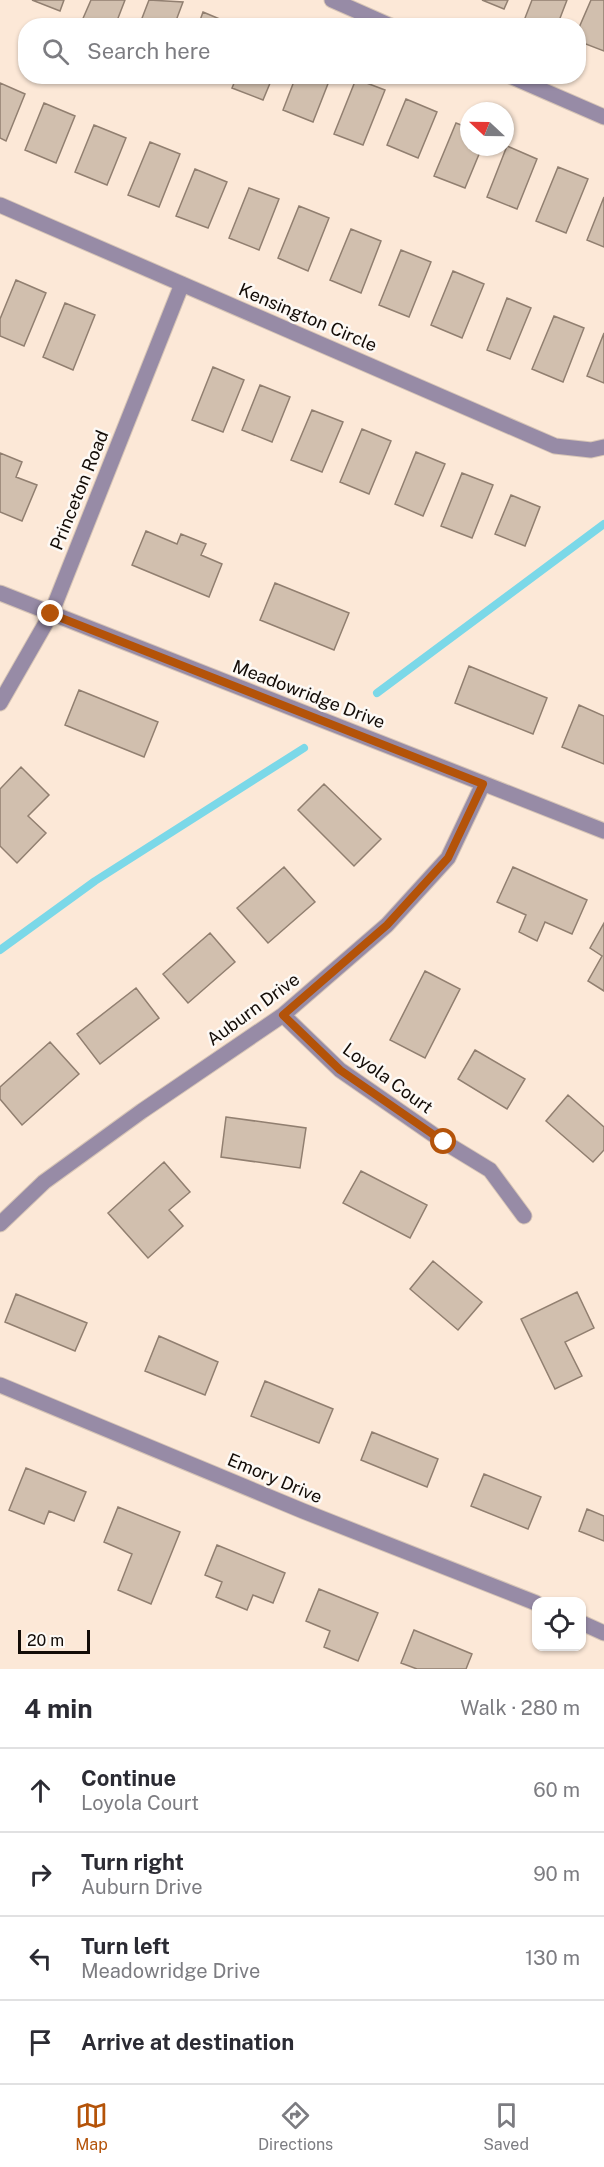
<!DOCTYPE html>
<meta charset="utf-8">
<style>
:root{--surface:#fff;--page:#f2f2f3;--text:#2b2b33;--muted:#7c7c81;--line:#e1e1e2;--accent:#b45309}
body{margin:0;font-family:"Public Sans",sans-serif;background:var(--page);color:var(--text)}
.controls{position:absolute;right:18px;bottom:18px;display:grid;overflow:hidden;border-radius:12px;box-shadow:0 2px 4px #0004}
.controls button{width:54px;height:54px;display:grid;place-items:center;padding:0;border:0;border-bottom:2px solid var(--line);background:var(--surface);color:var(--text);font:30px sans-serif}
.compass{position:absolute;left:460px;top:102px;width:54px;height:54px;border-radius:50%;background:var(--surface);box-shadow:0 2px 4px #0004;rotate:292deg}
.scale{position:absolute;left:18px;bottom:15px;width:72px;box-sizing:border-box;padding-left:6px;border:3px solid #130c07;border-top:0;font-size:16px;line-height:21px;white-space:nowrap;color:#130c07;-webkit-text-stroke:4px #fdf9f5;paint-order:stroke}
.stop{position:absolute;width:18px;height:18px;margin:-14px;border:4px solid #b45309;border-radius:50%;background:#fff}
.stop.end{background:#b45309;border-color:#fff;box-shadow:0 2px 6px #0008}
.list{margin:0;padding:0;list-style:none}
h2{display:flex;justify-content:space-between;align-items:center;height:78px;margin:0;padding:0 24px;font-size:26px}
h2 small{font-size:20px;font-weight:400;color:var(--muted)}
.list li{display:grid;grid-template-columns:39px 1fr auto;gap:18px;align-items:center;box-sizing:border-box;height:84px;padding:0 24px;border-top:2px solid var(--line)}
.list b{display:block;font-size:22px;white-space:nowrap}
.list p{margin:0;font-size:20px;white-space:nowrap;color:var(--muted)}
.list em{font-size:20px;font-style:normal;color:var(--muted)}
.icon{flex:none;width:33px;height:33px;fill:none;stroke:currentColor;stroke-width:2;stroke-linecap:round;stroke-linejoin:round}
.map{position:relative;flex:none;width:604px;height:1669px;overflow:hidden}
.search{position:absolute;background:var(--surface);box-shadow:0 2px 4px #0004;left:18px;right:18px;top:18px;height:66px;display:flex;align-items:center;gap:15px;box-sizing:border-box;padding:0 21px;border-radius:24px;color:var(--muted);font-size:22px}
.sheet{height:414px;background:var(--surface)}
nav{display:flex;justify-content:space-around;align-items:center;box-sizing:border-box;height:84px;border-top:2px solid var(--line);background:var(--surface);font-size:16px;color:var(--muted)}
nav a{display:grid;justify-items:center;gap:3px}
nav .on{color:var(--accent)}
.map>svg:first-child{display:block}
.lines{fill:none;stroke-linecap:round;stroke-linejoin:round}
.stream{stroke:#7bd8e8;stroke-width:8}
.building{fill:#d1bfae;stroke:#917f70;stroke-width:1.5}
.minor-casing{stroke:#d7c5b6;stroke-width:17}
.minor{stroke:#978ba6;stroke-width:15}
.route{stroke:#b45309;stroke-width:8}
.labels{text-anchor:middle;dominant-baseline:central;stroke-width:5;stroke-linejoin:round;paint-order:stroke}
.street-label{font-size:18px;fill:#130c07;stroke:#fdf9f5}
</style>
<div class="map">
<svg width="604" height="1669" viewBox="0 0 604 1669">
<rect width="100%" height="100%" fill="#fce8d7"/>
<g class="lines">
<path class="stream" d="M377,693L604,524
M0,950L95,881L304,748"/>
</g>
<path class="building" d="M32,0H64L60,11Z
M91,0H125L115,26L81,23Z
M149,0L183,2L174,26H139Z
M482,0H508L504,9Z
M532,0H567L557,26H543L525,18Z
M591,0H604V51L578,41V30Z
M203,12L234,25V26H198Z
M237,76H273L263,100L232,88Z
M296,76H331L313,122L283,110Z
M356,79L385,90L363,145L334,134Z
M0,83L25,94L6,141L0,138Z
M406,99L437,112L418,158L387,145Z
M44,103L75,116L56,163L25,150Z
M456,123L469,128V147H482L465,188L434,176Z
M94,125L126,138L107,185L75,172Z
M150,142L180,154L159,207L128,195Z
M507,146L537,159L517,209L487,197Z
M558,167L588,179L566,233L536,221Z
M195,169L227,182L208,228L176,216Z
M249,188L279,199L259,250L229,238Z
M604,197V247L587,240Z
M299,206L329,218L308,271L278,258Z
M351,229L381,241L361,293L330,280Z
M401,250L431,262L409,317L379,305Z
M453,271L484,284L462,338L431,325Z
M16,280L46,293L24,346L0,336V319Z
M507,298L531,308L510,359L487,350Z
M65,303L95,315L73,370L43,357Z
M554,316L584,328L563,382L532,369Z
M604,333V383L587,376Z
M213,367L244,380L223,432L192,420Z
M260,385L290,397L272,442L242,430Z
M312,410L343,422L322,472L291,460Z
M362,429L391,441L369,494L340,482Z
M416,452L445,464L423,516L395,504Z
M0,453L22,462L16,477L37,485L22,521L0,512Z
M462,473L493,485L472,538L441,526Z
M511,495L540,507L525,546L495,534Z
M146,531L177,544L181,534L206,544L201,555L222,564L209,597L132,565Z
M275,583L349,613L334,650L260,620Z
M469,666L547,698L533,734L455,703Z
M79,690L158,722L144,757L65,725Z
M579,705L604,716V764L562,747Z
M21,767L49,795L28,816L46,833L17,863L0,846V789Z
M324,784L381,839L354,866L298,810Z
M284,867L315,902L268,943L237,908Z
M513,867L587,900L572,934L545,922L537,941L519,932L526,915L497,902Z
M604,923V991L588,981L602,956L590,948Z
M210,933L235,962L188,1003L163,974Z
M425,971L460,989L425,1058L390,1040Z
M136,988L159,1018L100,1064L77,1034Z
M50,1042L79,1074L22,1125L0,1099V1087Z
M475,1050L525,1079L507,1109L458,1079Z
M568,1095L604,1127V1150L593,1162L546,1121Z
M226,1117L306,1128L300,1168L221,1157Z
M164,1162L190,1192L169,1210L183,1226L148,1258L108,1213Z
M361,1171L427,1205L410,1238L343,1203Z
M433,1261L482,1302L458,1330L410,1289Z
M577,1292L594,1328L565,1342L582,1376L555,1389L521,1319Z
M16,1294L87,1323L75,1351L5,1322Z
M159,1336L218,1362L205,1395L145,1371Z
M265,1381L333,1409L319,1443L251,1416Z
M372,1432L438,1459L427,1487L361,1460Z
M26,1468L86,1492L74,1521L49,1511L44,1524L9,1510Z
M484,1474L541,1497L528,1529L471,1506Z
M118,1507L180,1532L151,1604L118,1590L132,1554L104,1542Z
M587,1509L604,1516V1541L579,1531Z
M217,1545L285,1573L273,1603L253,1595L247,1610L216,1597L222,1582L205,1575Z
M319,1589L378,1613L358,1661L324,1647L330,1631L306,1621Z
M414,1630L472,1654L466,1669H417L401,1663Z"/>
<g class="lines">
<defs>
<path id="minor" d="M332,0L391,26
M510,76L604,117
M0,205L555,446L591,450L604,447
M0,593L604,831
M0,703L51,614L182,284
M283,1015L340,1070L444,1142L490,1170L524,1216
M0,1224L44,1182L142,1111L283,1015L387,925L448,858L483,784
M0,1385L303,1511L536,1603
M582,1623L604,1633"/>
</defs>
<use href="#minor" class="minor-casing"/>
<use href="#minor" class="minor"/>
</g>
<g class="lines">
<path class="route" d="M51,614L483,784L448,858L387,925L283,1015L340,1070L444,1142"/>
</g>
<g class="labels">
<g class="street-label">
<text transform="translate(308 317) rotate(23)">Kensington Circle</text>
<text transform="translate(79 490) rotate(-68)">Princeton Road</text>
<text transform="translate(309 694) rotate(21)">Meadowridge Drive</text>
<text transform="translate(253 1009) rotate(-36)">Auburn Drive</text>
<text transform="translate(388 1078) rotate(36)">Loyola Court</text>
<text transform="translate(275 1478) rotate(23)">Emory Drive</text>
</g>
</g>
</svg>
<div class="controls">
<button><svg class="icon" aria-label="locate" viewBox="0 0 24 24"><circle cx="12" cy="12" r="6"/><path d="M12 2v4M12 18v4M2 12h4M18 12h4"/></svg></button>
</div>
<svg class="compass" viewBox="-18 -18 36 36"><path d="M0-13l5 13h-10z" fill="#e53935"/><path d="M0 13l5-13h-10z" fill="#7c7c81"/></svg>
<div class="scale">20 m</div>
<div class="stop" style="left:444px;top:1142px"></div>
<div class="stop end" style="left:51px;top:614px"></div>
<div class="search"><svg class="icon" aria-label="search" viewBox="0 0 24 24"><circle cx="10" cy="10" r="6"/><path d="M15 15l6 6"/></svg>Search here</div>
</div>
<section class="sheet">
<h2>4 min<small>Walk · 280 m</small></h2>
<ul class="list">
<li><svg class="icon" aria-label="ahead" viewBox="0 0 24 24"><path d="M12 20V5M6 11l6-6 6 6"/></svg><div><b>Continue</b><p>Loyola Court</p></div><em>60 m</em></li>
<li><svg class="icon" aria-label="right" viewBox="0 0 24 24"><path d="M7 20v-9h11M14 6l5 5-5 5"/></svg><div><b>Turn right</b><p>Auburn Drive</p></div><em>90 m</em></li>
<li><svg class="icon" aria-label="left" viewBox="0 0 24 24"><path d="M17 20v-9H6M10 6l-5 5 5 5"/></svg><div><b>Turn left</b><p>Meadowridge Drive</p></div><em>130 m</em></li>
<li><svg class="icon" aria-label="arrive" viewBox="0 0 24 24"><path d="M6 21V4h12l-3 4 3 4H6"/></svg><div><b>Arrive at destination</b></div></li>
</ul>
</section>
<nav>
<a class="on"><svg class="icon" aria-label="map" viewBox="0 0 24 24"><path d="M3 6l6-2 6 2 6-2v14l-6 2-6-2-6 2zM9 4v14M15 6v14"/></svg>Map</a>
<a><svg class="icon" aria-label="directions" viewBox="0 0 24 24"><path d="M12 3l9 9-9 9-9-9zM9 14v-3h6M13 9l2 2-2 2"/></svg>Directions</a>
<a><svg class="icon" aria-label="saved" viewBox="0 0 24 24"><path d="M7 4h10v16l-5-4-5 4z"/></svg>Saved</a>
</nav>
